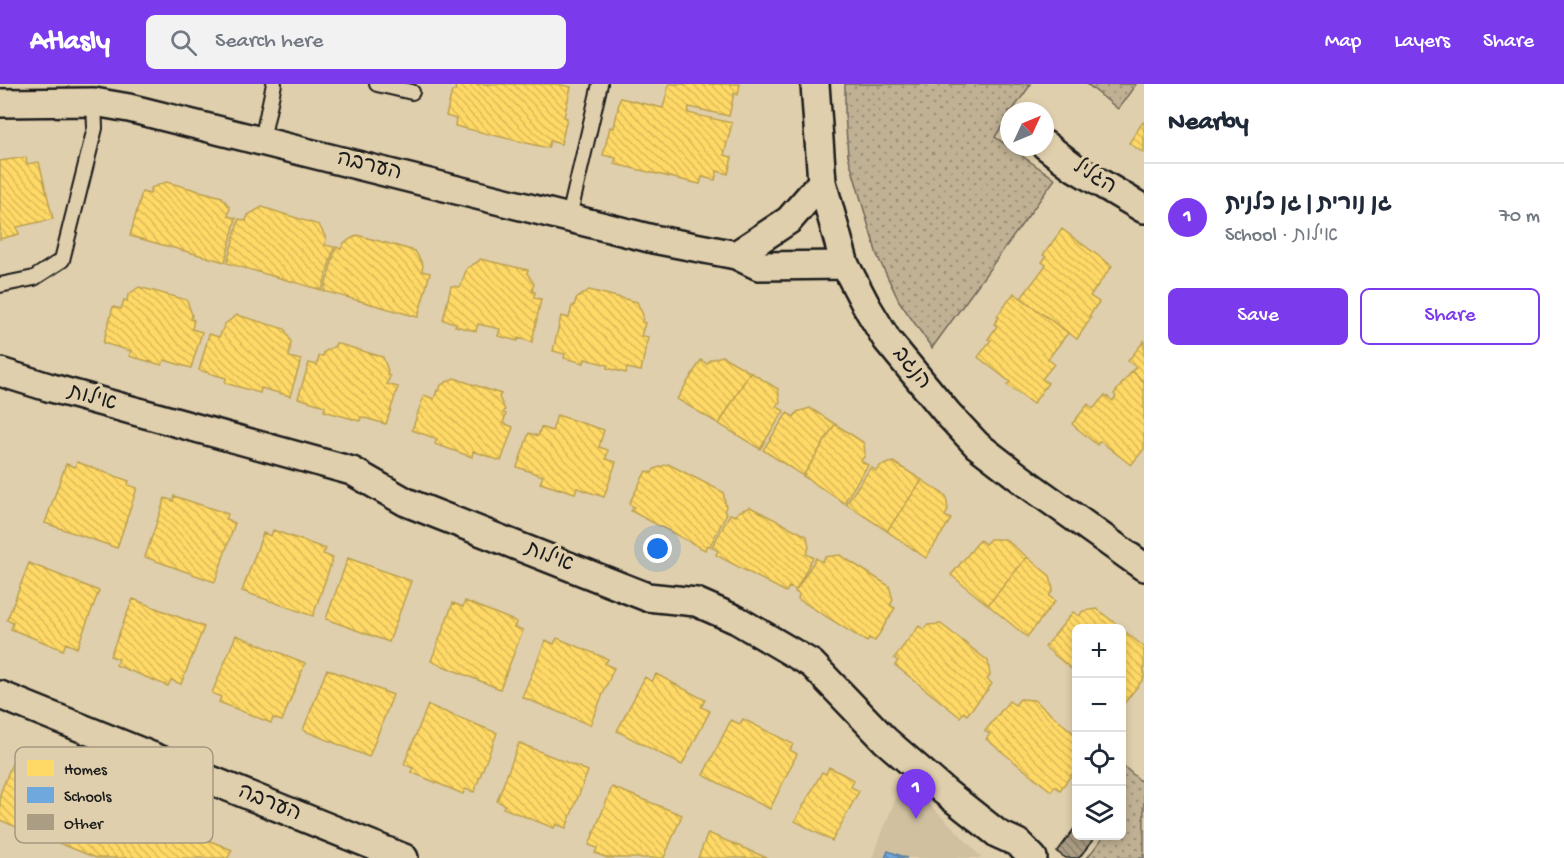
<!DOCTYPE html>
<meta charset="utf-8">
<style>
:root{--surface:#fff;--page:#f2f2f3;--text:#1f2937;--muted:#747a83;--line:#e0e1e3;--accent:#7c3aed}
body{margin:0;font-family:"Gochi Hand","Playpen Sans Hebrew",sans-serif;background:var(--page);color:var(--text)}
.controls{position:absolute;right:18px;bottom:18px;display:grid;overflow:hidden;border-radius:9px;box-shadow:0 3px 9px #0003}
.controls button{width:54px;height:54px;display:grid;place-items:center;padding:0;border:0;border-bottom:2px solid var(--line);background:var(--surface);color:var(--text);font:30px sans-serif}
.compass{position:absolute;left:1000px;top:18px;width:54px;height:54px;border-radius:50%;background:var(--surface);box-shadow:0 3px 9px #0003;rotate:46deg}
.you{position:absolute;left:658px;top:465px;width:21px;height:21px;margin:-15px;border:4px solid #fff;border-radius:50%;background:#1a73e8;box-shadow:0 0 0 9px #1a73e833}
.badge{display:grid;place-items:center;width:39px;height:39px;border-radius:50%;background:var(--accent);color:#fff;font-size:20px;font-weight:700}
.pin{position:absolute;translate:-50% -50px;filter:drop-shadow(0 2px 3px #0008)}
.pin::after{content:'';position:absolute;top:32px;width:21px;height:18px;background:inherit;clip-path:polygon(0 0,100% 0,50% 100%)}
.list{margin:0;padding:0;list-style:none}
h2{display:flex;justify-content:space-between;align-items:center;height:78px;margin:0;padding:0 24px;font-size:26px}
h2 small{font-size:20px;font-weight:400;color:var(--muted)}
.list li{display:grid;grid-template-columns:39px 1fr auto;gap:18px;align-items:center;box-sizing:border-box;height:108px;padding:0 24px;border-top:2px solid var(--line)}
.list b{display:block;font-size:22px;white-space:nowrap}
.list p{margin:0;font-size:20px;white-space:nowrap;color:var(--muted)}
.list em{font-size:20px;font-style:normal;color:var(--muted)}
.actions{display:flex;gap:12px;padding:18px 24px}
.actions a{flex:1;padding:14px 0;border:2px solid var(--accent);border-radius:9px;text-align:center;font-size:21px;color:var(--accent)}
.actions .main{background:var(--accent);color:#fff}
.icon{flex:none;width:33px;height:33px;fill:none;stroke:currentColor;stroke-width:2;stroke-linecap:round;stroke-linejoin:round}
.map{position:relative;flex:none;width:1144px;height:774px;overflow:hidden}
header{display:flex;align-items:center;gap:36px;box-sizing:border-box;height:84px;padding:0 30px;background:var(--accent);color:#fff}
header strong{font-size:28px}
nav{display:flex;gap:33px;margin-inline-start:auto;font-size:21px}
.search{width:420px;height:54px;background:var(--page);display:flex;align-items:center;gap:15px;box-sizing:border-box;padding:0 21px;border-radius:9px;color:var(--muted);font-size:22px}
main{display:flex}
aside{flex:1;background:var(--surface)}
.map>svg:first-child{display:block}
.built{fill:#d0c0a0}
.park{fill:url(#park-dots);stroke:#6e6658;stroke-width:1.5}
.homes{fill:url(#homes-back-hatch);stroke:#bba050;stroke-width:1.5}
.schools{fill:url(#schools-back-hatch);stroke:#567ea2;stroke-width:1.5}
.building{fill:url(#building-back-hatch);stroke:#1c1c1c;stroke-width:1.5}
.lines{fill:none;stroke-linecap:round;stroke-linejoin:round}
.lane-casing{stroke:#1c1c1c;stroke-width:18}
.street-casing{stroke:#1c1c1c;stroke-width:32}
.lane{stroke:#e0cfac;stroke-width:14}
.street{stroke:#e0cfac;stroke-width:27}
.labels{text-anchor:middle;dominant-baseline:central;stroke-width:6;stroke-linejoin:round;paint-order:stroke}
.street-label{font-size:22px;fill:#1c1c1c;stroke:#e0cfac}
.key{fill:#e0cfac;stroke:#a59981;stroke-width:1.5}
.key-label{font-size:16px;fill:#1c1c1c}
</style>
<header>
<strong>Atlasly</strong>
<div class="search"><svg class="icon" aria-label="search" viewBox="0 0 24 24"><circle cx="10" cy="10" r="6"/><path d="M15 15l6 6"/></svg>Search here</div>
<nav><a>Map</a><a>Layers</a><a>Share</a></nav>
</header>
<main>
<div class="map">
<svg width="1144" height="774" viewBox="0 0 1144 774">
<defs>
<pattern id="park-dots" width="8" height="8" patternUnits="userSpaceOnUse" patternTransform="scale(1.5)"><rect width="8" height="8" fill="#c0b194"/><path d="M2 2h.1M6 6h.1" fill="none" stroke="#9b8f78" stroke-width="1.8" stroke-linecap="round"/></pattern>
<pattern id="homes-back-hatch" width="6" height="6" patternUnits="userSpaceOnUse" patternTransform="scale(1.5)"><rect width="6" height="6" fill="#ffd966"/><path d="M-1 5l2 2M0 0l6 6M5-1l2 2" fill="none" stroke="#daba58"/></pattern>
<pattern id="schools-back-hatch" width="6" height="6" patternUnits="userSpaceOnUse" patternTransform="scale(1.5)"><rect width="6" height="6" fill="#6fa8dc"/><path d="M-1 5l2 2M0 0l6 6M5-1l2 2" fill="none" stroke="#5a88b2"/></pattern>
<pattern id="building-back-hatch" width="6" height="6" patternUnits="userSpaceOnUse" patternTransform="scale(1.5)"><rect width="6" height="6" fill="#aa9d84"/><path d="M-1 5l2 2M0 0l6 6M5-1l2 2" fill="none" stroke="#8a7f6b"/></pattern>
</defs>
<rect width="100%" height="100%" fill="#e0cfac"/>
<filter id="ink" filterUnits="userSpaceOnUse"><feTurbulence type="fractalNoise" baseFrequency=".0167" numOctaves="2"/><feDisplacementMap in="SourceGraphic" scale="12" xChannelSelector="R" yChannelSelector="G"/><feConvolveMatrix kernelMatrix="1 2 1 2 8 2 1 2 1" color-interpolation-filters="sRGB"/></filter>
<g filter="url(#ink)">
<path class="built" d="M903,696L954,744L982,774H872Z"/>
<path class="park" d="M845,0H1031L1012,27H1009V31L995,53L1055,95L932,264L899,217L877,171L848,71L845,30Z
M1087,0H1136L1118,25Z
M1122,681L1144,700V774H1087L1104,752H1122Z"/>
<path class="homes" d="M456,0H557L571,3L564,33L567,34L561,60L550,57L548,64L455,42L456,35L446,32L452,7H455Z
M669,0H740L738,11L734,9L729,32L689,23L688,29L732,39L724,71L732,73L728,90L717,87L715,96L702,93L700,100L614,80L616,74L603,71L610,43L614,44L620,14L663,24Z
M1143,38L1144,39V69L1129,59Z
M26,73L27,80L39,78L53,135L17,143L19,150L0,155V77Z
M166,98L222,113L230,124L228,132L236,134L225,178L130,152L142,108L150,110L151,104Z
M262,123L319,141L326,154L325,161L334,163L322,206L227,179L239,135L246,137L248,131Z
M1062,145L1112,182L1090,212L1099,218L1089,232L1091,234L1077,255L1021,214L1046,181L1042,178L1046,173L1043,171Z
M357,151L415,167L423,181L422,187L430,189L418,233L324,207L336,163L341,165L344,159Z
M480,175L528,186L527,189L534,200L532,207L535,208L534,214L541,215L532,258L518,254V257L498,252L500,245L478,240L476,247L455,242L456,239L443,236L451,202L460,203L467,184L479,177Z
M139,203L187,216L192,231L191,235L194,236L192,245L202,248L191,284L164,276L162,281L129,272L131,267L103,259L113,223L121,225L124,216L127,217L128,211Z
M589,206L637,218L643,231L642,238L645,239L641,252L648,253L641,287L627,284L626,289L607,284L608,281L585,275L584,279L564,274L565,270L553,267L561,232L569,234L572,222H574L576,215Z
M1014,209L1068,249L1048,275L1054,280L1042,295L1048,299L1033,320L1007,301L1010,298L978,273L991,256L988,255L997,242L994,240L999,233L997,232Z
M237,231L285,245L291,258L289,273L301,276L290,312L261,304L260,309L225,299L226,294L199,286L209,250L219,253L225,240Z
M1144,257V298L1132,287L1136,283L1128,277Z
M336,259L383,273L388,287L387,291L390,292L387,300L398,303L386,340L361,333L360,337L324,327L325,322L298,314L309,279L317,281L319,272H323L324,268L335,262Z
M722,272L750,288L719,340L677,315L701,276L707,280L710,276Z
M1132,287L1144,298V365L1131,381L1100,357L1097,361L1072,340L1088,320L1093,325L1105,311L1113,317L1116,312L1114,310Z
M750,288L778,305L780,318L776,322L784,327L760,365L719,340Z
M454,294L501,310L499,313L505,326L503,329L506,330L503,339L513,343L501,377L473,367L472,373L435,360L437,355L412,346L424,311L434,315L437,306L439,307L441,301Z
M810,324L835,340L803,392L763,366L787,329L794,333L797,328Z
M557,331L604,346L599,363L608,366L606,375L616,378L604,413L577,404L575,409L559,404V405L540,399L543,392L517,383L529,349L538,352L541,343L552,347Z
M835,340L864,359L865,371L861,377L868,381L844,419L803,392Z
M77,378L129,397L128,401L137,404L117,464L45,439L66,380L75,383Z
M893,378L922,396L887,447L846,420L871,383L876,387L880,382Z
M668,380L723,408L726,423L724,427L727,429L710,462L707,461L705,466L631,427L634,423L629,420L646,387L652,389L654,385Z
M922,396L946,412L948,426L945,432L951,435L926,474L887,447Z
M174,412L228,430L226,435L235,439L215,498L145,473L165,414L173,417Z
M750,423L807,452L809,464L806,470L813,473L796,506L789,503L786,508L716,471L718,467L712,463L730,430L736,432L738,428Z
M273,446L326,465L323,470L333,474L313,532L242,507L263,449L271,452Z
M990,455H1005L1027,473L988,521L951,491L980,456L985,460Z
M840,471L889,502L893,516L890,521L895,524L875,557L869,554L867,558L798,515L799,510L795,508L816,474L822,478L825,473Z
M1027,473L1050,492L1053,506L1049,512L1055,517L1027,553L988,521Z
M348,474L411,497L389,558L326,535Z
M29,479L99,507L77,564L66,559L63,566L11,545L13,539L7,536Z
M133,515L204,543L181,600L171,596L168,602L116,581L119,575L110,572Z
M465,517L517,538L514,543L523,546L500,605L431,577L453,519L463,523Z
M1097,525L1121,544H1076V589L1045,563L1073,528L1079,532L1083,527Z
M941,540L988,577L990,592L987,595L992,600L967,631L964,628L960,633L895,581L898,577L894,574L919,542L924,546L927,541Z
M1122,545L1144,563V594L1122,622Z
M236,551L305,579L282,637L273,634L271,639L219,618L221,613L212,609Z
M557,554L608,575L605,580L614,584L590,641L522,613L546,556L554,560Z
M327,585L393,611L369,673L303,646Z
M656,590L705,616L701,623L710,627L682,681L617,647L645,593L652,598Z
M1020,615L1034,616L1076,651V685L1060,706L1055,702L1051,707L986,655L990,650L985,647L1009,617L1015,621Z
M428,621L497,649L474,708L465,705L463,710L411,688L413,684L404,680Z
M743,635L793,660L790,666L797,670L770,725L703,691L731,636L740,640Z
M519,659L588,687L566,744L556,740L554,744L503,724L505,721L497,717Z
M13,677L49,692L45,701L66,710L70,699L140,729L136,738L156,746L160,736L232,766L228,774H96L47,754L50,746L30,738L26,747L0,736V710Z
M829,683L854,696L851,703L859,707L832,757L795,737L822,688L826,690Z
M612,703L682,731L664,774H607L595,769L597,764L589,761Z
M708,749L767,774H698Z"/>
<path class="schools" d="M888,767L907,774H885Z"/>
<path class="building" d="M1076,742V752H1096L1079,774H1066L1057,768Z"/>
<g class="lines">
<defs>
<path id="lane" d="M377,0L412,8
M262,56L274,0
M569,133L600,0
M0,201L34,194L62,176L95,44L94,18"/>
<path id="street" d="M815,0L822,98L845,181L867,223L887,256L948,330L977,361L1029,401L1144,483
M0,19L94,18L129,24L653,155L736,171L759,182L845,181
M1045,61L1075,84L1144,125
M736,171L789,136L822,98
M0,288L48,303L352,387L406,418L647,513L696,518L737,536L812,580L885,656L945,708L998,750L1018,759L1033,774
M0,611L404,774"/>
</defs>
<use href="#lane" class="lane-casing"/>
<use href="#street" class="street-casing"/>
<use href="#lane" class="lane"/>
<use href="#street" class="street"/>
</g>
</g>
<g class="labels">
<g class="street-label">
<text transform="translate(369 83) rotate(14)">הערבה</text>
<text transform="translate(1094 94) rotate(32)">הגליל</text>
<text transform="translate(911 285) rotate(51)">הנגב</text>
<text transform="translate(92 315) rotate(15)">אילות</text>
<text transform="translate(549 474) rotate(21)">אילות</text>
<text transform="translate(269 720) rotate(22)">הערבה</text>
</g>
</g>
<rect x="15" y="663" width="198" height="96" rx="9" class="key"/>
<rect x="27" y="676" width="27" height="16" fill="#ffd966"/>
<rect x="27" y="703" width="27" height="16" fill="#6fa8dc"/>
<rect x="27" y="730" width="27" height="16" fill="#aa9d84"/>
<g class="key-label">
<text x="64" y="690">Homes</text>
<text x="64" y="717">Schools</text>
<text x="64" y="744">Other</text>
</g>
</svg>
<div class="controls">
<button>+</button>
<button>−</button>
<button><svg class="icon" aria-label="locate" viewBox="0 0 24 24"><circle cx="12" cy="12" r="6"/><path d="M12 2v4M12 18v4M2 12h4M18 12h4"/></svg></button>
<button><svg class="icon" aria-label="layers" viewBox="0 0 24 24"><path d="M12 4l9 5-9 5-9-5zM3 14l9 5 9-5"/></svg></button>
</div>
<svg class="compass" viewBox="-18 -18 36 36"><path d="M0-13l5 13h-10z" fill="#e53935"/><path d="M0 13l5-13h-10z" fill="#747a83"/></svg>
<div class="you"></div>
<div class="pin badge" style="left:916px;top:735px">1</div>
</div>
<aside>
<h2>Nearby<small></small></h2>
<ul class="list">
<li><span class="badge">1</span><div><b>גן נורית | גן כלנית</b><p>School · אילות</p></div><em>70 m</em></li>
</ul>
<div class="actions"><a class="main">Save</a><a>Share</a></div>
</aside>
</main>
